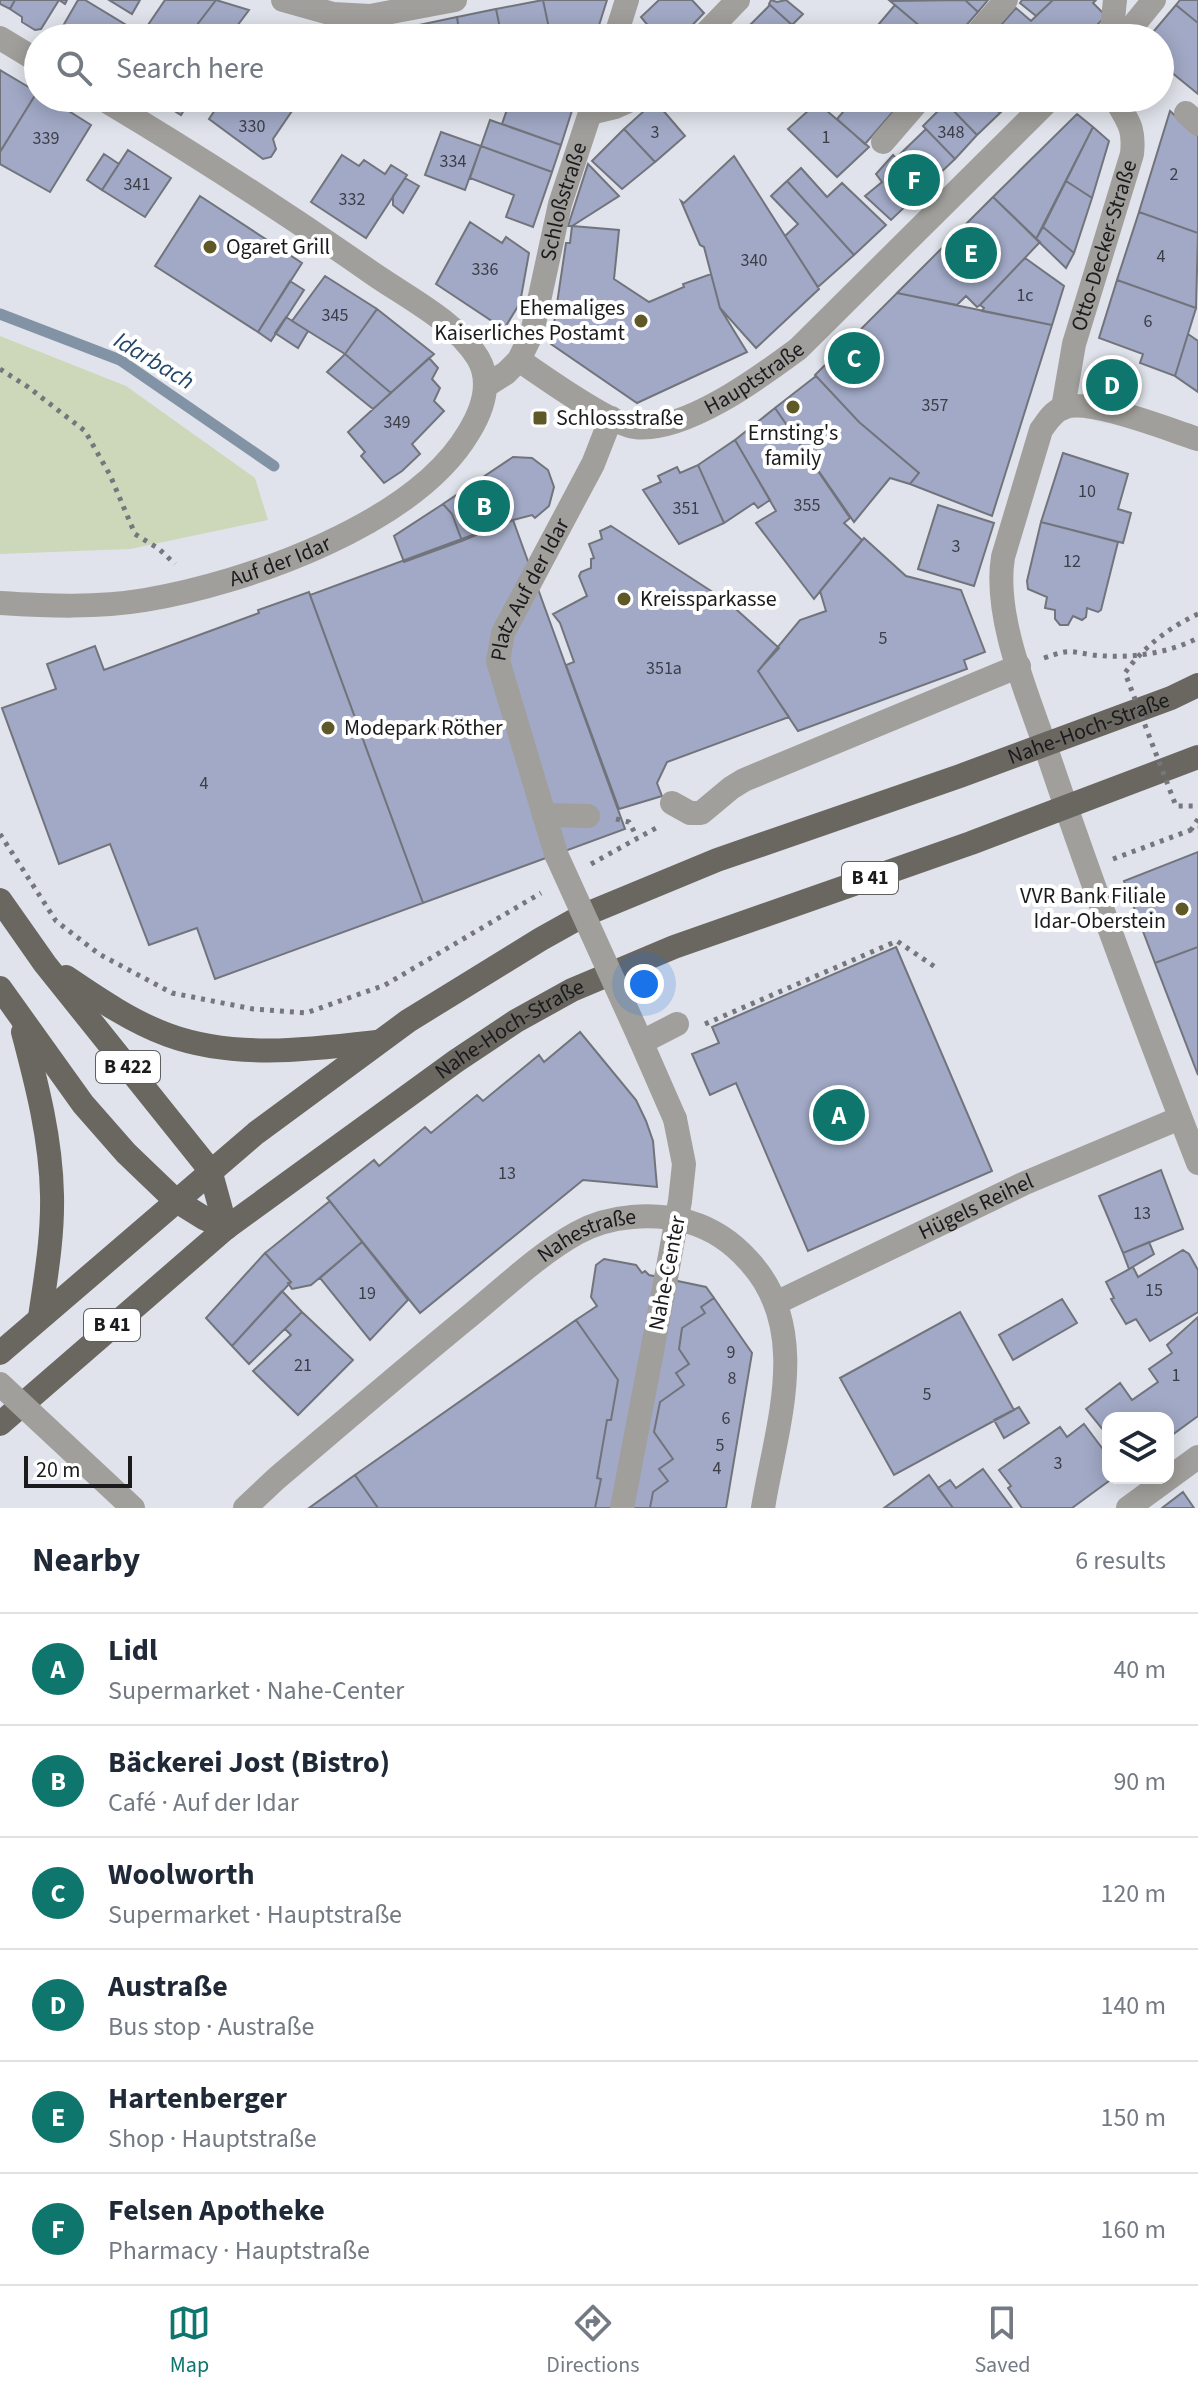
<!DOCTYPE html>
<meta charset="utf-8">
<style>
:root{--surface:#fff;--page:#f2f2f3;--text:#1f2937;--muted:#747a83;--line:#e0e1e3;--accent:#0f766e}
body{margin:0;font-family:"Source Sans 3",sans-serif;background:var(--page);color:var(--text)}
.controls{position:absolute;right:24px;bottom:24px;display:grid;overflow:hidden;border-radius:16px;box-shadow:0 4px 20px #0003}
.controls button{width:72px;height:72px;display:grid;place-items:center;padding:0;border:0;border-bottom:2px solid var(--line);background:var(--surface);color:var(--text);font:40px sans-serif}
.scale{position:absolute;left:24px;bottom:20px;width:108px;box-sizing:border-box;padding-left:8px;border:4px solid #1b1b1e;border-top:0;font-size:22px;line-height:28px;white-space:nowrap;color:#1b1b1e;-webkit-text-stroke:6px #fff;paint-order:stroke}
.you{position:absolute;left:644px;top:984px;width:28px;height:28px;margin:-20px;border:6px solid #fff;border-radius:50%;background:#1a73e8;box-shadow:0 0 0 12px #1a73e833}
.badge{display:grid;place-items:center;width:52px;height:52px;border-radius:50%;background:var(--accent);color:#fff;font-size:26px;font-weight:700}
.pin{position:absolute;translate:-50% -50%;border:4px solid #fff;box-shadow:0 2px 8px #0006}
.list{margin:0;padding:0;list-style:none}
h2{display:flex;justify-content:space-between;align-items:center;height:104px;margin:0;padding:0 32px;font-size:34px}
h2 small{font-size:26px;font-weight:400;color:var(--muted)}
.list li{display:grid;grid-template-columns:52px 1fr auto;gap:24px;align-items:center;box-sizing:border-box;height:112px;padding:0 32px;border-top:2px solid var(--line)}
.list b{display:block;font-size:30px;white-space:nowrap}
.list p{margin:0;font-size:26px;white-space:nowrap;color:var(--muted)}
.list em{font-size:26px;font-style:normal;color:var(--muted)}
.icon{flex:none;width:44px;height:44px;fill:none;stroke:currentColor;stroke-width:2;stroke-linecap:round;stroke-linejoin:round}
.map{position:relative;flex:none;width:1198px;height:1508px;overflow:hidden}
.search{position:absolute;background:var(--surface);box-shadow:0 4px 20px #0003;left:24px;right:24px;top:24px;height:88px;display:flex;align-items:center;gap:20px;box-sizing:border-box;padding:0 28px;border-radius:44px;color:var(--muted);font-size:30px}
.sheet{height:776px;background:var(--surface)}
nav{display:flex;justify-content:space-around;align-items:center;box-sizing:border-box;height:112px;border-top:2px solid var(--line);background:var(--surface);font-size:22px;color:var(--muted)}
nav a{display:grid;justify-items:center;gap:4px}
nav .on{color:var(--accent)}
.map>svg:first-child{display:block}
.green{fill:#cdd8ba}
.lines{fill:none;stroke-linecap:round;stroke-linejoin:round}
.stream{stroke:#8393a6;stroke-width:11}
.building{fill:#a1a9c6;stroke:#72747c;stroke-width:2}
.path{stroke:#75777c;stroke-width:5;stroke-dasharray:4 6;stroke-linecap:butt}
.minor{stroke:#a19f9b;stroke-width:24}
.major{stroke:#6a6761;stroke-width:24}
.path-bridge{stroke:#75777c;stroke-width:5;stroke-dasharray:4 6;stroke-linecap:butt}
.minor-bridge{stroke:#a19f9b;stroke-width:24}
.poi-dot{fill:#5e5926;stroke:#fff;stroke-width:3}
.labels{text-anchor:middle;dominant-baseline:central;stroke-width:8;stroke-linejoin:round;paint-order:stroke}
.number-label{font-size:18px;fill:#3c3e48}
.shield{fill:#fff;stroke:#5f5f62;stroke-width:2}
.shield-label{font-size:20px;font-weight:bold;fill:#1b1b1e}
.street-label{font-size:22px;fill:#1b1b1e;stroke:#fff}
.poi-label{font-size:22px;fill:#1b1b1e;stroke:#fff;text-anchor:start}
.water-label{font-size:24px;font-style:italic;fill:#23466a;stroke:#fff}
</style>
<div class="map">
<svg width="1198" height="1508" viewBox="0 0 1198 1508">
<rect width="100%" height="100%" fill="#e0e3eb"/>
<path class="green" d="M0,336L126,386L255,478L268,520L130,549L0,554Z"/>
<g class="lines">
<path class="stream" d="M0,314L120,360L274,466"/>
</g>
<path class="building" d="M0,0H15L10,9L0,4Z
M15,0H67L65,4L59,0L41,29L35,30L22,22V17L10,9Z
M78,0H85L141,34L139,38H56Z
M109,0H140L132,14Z
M165,0H216L187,38H168L148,25Z
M216,0L249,10L228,38H187Z
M543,0H607L595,38H551Z
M543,0L551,38H502L496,9Z
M659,0H692L704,13L680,38H658L641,17Z
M771,0L777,2L786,0L803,14L792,25L769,4Z
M965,0L978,12L955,38H934L890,1Z
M965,0H988L978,12Z
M1022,0H1053L1036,16L1020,3Z
M1053,0H1096L1093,3L1106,16L1084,38H1013L1000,26L1016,8L1031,21Z
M1180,0H1198V23L1176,5Z
M770,5L800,32L795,38H737Z
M895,5L934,38H867Z
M1176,5L1198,23V94L1160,63V38H1148Z
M496,9L502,38H460L457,17Z
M457,17L460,38H402L400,29Z
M400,29L402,38H392V31Z
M392,31V38H354V36Z
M0,70L37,92L0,152Z
M37,92L38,98H48L91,125L50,192L0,164V152Z
M154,98H188L187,105L181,115Z
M223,98H287L285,102L294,108L273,139L276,149L271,157L263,159L209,119Z
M511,98H576L561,145L502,124Z
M807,98H812L869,147L837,177L788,129L809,110L801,103Z
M855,98H905L865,144L837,119Z
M951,98H985L1000,113L977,135L946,103Z
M985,98H1015L1000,113Z
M655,101L685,136L655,162L624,129Z
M946,103L977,135L955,159L923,126Z
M1170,111L1198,136V233L1139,212Z
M1077,114L1093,127L1036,239L993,197Z
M490,120L561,145L552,172L481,146Z
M1093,127L1109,141L1092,198L1066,181Z
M624,129L655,162L622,189L592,161Z
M926,129L955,159L891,220L865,196L882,182L876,174L893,155L896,158Z
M441,132L481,146L465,190L425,175Z
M481,146L552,172L533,227L506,217L514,195L470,178Z
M128,150L171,178L145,217L102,190Z
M104,154L119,164L102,190L87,180Z
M342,155L359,166L364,160L385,174L391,165L407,175L366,238L311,202Z
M734,156L819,289L756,348L720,308L704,247L700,245L681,201L684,203Z
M588,164L619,196L572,226H568Z
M801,168L827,197L842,183L886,225L854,255L787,181Z
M405,178L419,186L403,213L393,205V196Z
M787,181L854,255L818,287L785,236L798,224L771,196Z
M1066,181L1092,198L1074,253L1043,227Z
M200,196L302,263L258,332L155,266Z
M993,197L1040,242L980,305L977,307L966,296L957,305L897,293Z
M1139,212L1198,233L1196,308L1117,280Z
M470,222L502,243L506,237L529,253L520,303L504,329L436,284Z
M572,226L619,230L614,279L649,302L684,287L683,284L711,274L720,308L747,352L637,403L551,344L566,243H570Z
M1043,227L1074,253L1066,268L1036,239Z
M1025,258L1064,286L1052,325L982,311L984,308L980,305Z
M325,276L377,309L345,354L292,321Z
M1117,280L1196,308L1175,376L1140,363L1143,354L1099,338Z
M290,281L304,290L271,341L258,332Z
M897,293L1052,325L992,516L910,484L919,473L859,422L815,375Z
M377,309L434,354L391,393L345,354Z
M286,317L308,331L298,348L275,333Z
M1188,334L1198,341V392L1175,376Z
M345,354L391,393L373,409L327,372Z
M429,358L438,368L432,379L440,388L434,401L444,411L412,444L420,454L402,471L384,483L361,456L365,452L348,432Z
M816,376L859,422L919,473L910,484L890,478L854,522L775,408Z
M775,408L850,518L844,523L862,540L814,599L756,523L776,511L735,440Z
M735,440L770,500L758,508L754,503L724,523L698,465Z
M1063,453L1128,474L1118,509L1131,513L1123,543L1041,522Z
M513,457L532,458L548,470L554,487L549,506L535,518L532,515L513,520L462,541L452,514L443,504Z
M698,465L724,523L679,544L643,490L661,482L658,476L677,467L680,473Z
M443,504L452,514L462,541L404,562L394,536Z
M938,505L994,523L974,586L918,569Z
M513,520L625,829L423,903L310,595Z
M1041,522L1118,542L1101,610L1098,612L1087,608L1086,617L1082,620L1073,616L1068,625H1060L1055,619V610L1045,608L1047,597L1028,589L1027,581Z
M611,526L728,602L779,648L758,671L789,717L667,762L657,783L662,796L619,809L566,665L574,662L560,623L553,614L587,596L579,576L581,572L591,568V559L594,558L589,544L602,539L600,531Z
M864,538L906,576L961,590L985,652L964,660L967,669L798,731L758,671L800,620L826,611L820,591Z
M309,592L423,903L215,979L197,928L149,945L110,844L59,864L2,708L56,689L47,664L95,646L104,670L259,613L258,610Z
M1198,852V947L1155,963L1124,881Z
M896,947L992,1171L808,1251L736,1083L710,1095L692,1054L719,1043L712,1027Z
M1198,947V1075L1155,963Z
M580,1032L636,1100L646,1121L653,1141L657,1187L583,1180L420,1313L327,1198L374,1160L379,1166L425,1127L431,1133L477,1095L483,1101L539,1055L544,1062Z
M1161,1170L1183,1229L1123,1253L1099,1196Z
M330,1201L362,1242L311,1285L292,1289L288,1283L291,1282L265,1253Z
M362,1242L408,1300L370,1340L320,1278Z
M1149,1242L1154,1254L1129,1269L1123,1253Z
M1183,1250L1189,1254L1198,1270V1312L1150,1341L1136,1319L1126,1324L1111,1299L1114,1298L1106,1282L1133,1267L1138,1277Z
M265,1253L291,1282L232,1346L206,1318Z
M604,1259L636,1265L642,1273L645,1271L649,1275L706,1287L714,1298L701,1307L705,1313L682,1328L679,1349L689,1364L676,1373L684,1385L660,1402L654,1432L673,1459L659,1469L668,1481L653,1492L650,1508H595L601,1479L597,1478L607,1420H611L618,1380L576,1320L597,1306L591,1297L596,1265Z
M282,1291L302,1312L249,1364L232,1346Z
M714,1298L752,1353L726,1508H650L653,1492L668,1481L659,1469L673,1459L654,1432L660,1402L684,1385L676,1373L689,1364L679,1349L682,1328L705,1313L701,1307Z
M1062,1299L1077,1323L1013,1360L999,1335Z
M302,1312L353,1360L298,1415L253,1371L291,1335L285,1329Z
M960,1312L1014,1410L894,1475L840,1378Z
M1198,1317V1416L1168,1438V1418H1108V1436L1086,1409L1120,1383L1132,1400L1158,1382L1149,1369L1172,1353L1167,1345Z
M576,1320L618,1380L611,1420H607L597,1478L601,1479L595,1508H378L355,1475Z
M1019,1407L1029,1423L1004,1438L994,1420Z
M1084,1424L1108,1456V1478H1113L1072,1508H1022L1008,1488L1011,1486L999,1470L1060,1427L1067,1437Z
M983,1469L1012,1508H953L938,1488L950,1480L956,1488Z
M355,1475L378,1508H309Z
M929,1475L953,1508H884Z
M1183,1492L1194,1508H1162Z"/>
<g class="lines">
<path class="path" d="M0,369L28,387L85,431L110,475L135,534L159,549L175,564
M1044,658C1070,649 1067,651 1093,655C1128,659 1167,654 1198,638
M616,819L629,822L637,837
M1198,819L1191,830L1198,828
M0,834L56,921L99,954L172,993L253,1009L306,1013L385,985L541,893
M1113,859L1191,830
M591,864L656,828
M705,1024L897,941L938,969"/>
<g class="minor">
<path d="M283,0L333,14L370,16L455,0"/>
<path d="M0,38L38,61"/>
<path d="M615,38L627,0"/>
<path d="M701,38L738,0"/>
<path d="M973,38L1006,0"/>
<path d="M1111,38L1115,0"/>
<path d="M1123,38L1154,0"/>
<path d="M590,113L615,107L635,98"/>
<path d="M1186,113L1198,124"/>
<path d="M883,142L921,98"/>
<path id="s1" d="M519,360C542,376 611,425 635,427C685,433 760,377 798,349L1051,98"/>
<path id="s2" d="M487,385L506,373L519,360L532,333L560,204L595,98"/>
<path id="s3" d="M1063,408L1074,344L1132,154C1135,126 1127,121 1115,98"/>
<path d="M1198,439C1169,430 1088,397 1063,408C1052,412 1047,422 1041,430L1003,557C993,618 1029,698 1049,757C1095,894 1146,1029 1198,1163"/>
<path id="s4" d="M0,603C48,606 97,608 145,600C247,583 415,524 469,432C483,409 492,382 478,358C456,322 410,299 375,275C286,213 195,154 101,98"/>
<path d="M672,803L690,813H701L731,788L744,780L1019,666"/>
<path d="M544,815L588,816"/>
<path id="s5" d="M556,854L498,661L503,633L593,464L611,418"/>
<path d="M640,1039L675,1119"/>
<path d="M642,1042L677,1024"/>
<path id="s6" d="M776,1303L1025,1183L1180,1118"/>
<path id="s7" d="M245,1508L277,1478C342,1423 406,1368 472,1314C505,1287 539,1254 577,1233C609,1215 654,1212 689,1222C713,1229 731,1241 748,1260C813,1329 776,1427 763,1508"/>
<path d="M622,1508L666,1278"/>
<path d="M1128,1508L1198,1457"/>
</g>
<g class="major">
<path d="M0,900L45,964L210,1170L226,1228"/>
<path d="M66,977C97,998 132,1022 168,1035C234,1059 307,1050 376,1042"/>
<path d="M0,988L83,1104L126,1153L175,1200L204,1218L226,1228"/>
<path d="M23,1032C37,1085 51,1139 52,1195C53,1236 46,1276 40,1317"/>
<path id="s8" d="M0,1353L256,1133L408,1021L541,939L584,915L717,860L960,776L1171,698L1198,685"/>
<path id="s9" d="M0,1424L226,1228L456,1061L516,1021L572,990L674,947L971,843L1198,757"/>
</g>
<path class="path-bridge" d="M1198,614C1170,627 1143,647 1125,673L1176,806H1198"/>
<path class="minor-bridge" d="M556,854L640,1039
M666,1278L680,1201L684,1164L675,1119
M0,1384L133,1508"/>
</g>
<g class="poi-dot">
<circle cx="210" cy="247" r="8"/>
<circle cx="641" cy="321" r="8"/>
<circle cx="793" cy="407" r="8"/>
<rect x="532" y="410" width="16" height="16" rx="4"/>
<circle cx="624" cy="599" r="8"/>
<circle cx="328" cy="728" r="8"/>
<circle cx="1182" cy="909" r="8"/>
</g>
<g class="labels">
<g class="number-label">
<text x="252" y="126">330</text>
<text x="655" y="132">3</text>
<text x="951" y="132">348</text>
<text x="826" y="137">1</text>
<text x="46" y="138">339</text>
<text x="453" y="161">334</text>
<text x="1174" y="174">2</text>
<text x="137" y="184">341</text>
<text x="352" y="199">332</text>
<text x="1161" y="256">4</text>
<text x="754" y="260">340</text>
<text x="485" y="269">336</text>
<text x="1025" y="295">1c</text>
<text x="335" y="315">345</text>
<text x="1148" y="321">6</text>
<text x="935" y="405">357</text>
<text x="397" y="422">349</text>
<text x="1087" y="491">10</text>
<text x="807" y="505">355</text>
<text x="686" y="508">351</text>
<text x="956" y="546">3</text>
<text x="1072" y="561">12</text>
<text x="883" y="638">5</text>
<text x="664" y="668">351a</text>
<text x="204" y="783">4</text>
<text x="507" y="1173">13</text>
<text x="1142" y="1213">13</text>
<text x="1154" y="1290">15</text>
<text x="367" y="1293">19</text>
<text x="731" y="1352">9</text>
<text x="303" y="1365">21</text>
<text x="1176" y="1375">1</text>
<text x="732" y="1378">8</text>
<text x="927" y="1394">5</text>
<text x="726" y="1418">6</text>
<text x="720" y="1445">5</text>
<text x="1058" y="1463">3</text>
<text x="717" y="1468">4</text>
</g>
<g class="shield">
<rect x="842" y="862" width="56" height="32" rx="6"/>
<rect x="96" y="1051" width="64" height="32" rx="6"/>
<rect x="84" y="1309" width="56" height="32" rx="6"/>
</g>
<g class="shield-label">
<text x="870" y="878">B 41</text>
<text x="128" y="1067">B 422</text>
<text x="112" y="1325">B 41</text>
</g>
<g class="street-label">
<text stroke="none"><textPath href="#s2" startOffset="206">Schloßstraße</textPath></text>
<text stroke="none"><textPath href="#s3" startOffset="168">Otto-Decker-Straße</textPath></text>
<text stroke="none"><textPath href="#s1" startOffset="266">Hauptstraße</textPath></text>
<text stroke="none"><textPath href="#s4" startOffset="286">Auf der Idar</textPath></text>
<text stroke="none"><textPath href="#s5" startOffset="280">Platz Auf der Idar</textPath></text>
<text stroke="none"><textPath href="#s8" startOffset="1270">Nahe-Hoch-Straße</textPath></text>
<text stroke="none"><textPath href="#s9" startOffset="646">Nahe-Hoch-Straße</textPath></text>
<text stroke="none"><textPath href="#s6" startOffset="222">Hügels Reihel</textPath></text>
<text stroke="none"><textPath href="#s7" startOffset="440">Nahestraße</textPath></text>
<text transform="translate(667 1273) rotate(-79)">Nahe-Center</text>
</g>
<g class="poi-label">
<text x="226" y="247">Ogaret Grill</text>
<text x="625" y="308" text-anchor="end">Ehemaliges<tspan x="625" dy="25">Kaiserliches Postamt</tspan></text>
<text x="556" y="418">Schlossstraße</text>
<text x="793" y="433" text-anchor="middle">Ernsting's<tspan x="793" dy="25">family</tspan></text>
<text x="640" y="599">Kreissparkasse</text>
<text x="344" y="728">Modepark Röther</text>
<text x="1166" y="896" text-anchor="end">VVR Bank Filiale<tspan x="1166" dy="25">Idar-Oberstein</tspan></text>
</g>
<g class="water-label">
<text transform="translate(154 361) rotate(31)">Idarbach</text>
</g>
</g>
</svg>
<div class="controls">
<button><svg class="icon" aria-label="layers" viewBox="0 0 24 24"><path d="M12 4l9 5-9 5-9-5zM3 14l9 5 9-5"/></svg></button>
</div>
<div class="scale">20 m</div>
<div class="you"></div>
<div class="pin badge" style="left:839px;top:1115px">A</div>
<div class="pin badge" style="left:484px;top:506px">B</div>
<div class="pin badge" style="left:854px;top:358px">C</div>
<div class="pin badge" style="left:1112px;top:385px">D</div>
<div class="pin badge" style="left:971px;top:253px">E</div>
<div class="pin badge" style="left:914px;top:180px">F</div>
<div class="search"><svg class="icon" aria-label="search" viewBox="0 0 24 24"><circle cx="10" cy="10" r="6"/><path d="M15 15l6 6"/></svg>Search here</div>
</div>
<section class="sheet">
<h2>Nearby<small>6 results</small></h2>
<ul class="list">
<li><span class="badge">A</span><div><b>Lidl</b><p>Supermarket · Nahe-Center</p></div><em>40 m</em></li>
<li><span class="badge">B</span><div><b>Bäckerei Jost (Bistro)</b><p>Café · Auf der Idar</p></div><em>90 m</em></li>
<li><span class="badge">C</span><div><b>Woolworth</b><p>Supermarket · Hauptstraße</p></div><em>120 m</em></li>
<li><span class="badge">D</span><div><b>Austraße</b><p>Bus stop · Austraße</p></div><em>140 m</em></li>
<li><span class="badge">E</span><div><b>Hartenberger</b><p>Shop · Hauptstraße</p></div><em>150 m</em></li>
<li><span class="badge">F</span><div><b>Felsen Apotheke</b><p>Pharmacy · Hauptstraße</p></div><em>160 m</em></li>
</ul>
</section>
<nav>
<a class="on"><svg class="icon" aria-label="map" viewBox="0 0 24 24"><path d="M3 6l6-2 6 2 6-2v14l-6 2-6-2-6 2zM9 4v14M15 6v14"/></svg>Map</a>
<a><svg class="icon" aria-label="directions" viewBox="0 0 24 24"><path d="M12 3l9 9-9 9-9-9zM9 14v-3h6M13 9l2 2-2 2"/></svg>Directions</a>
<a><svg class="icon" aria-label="saved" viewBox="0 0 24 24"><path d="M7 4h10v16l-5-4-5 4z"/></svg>Saved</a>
</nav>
